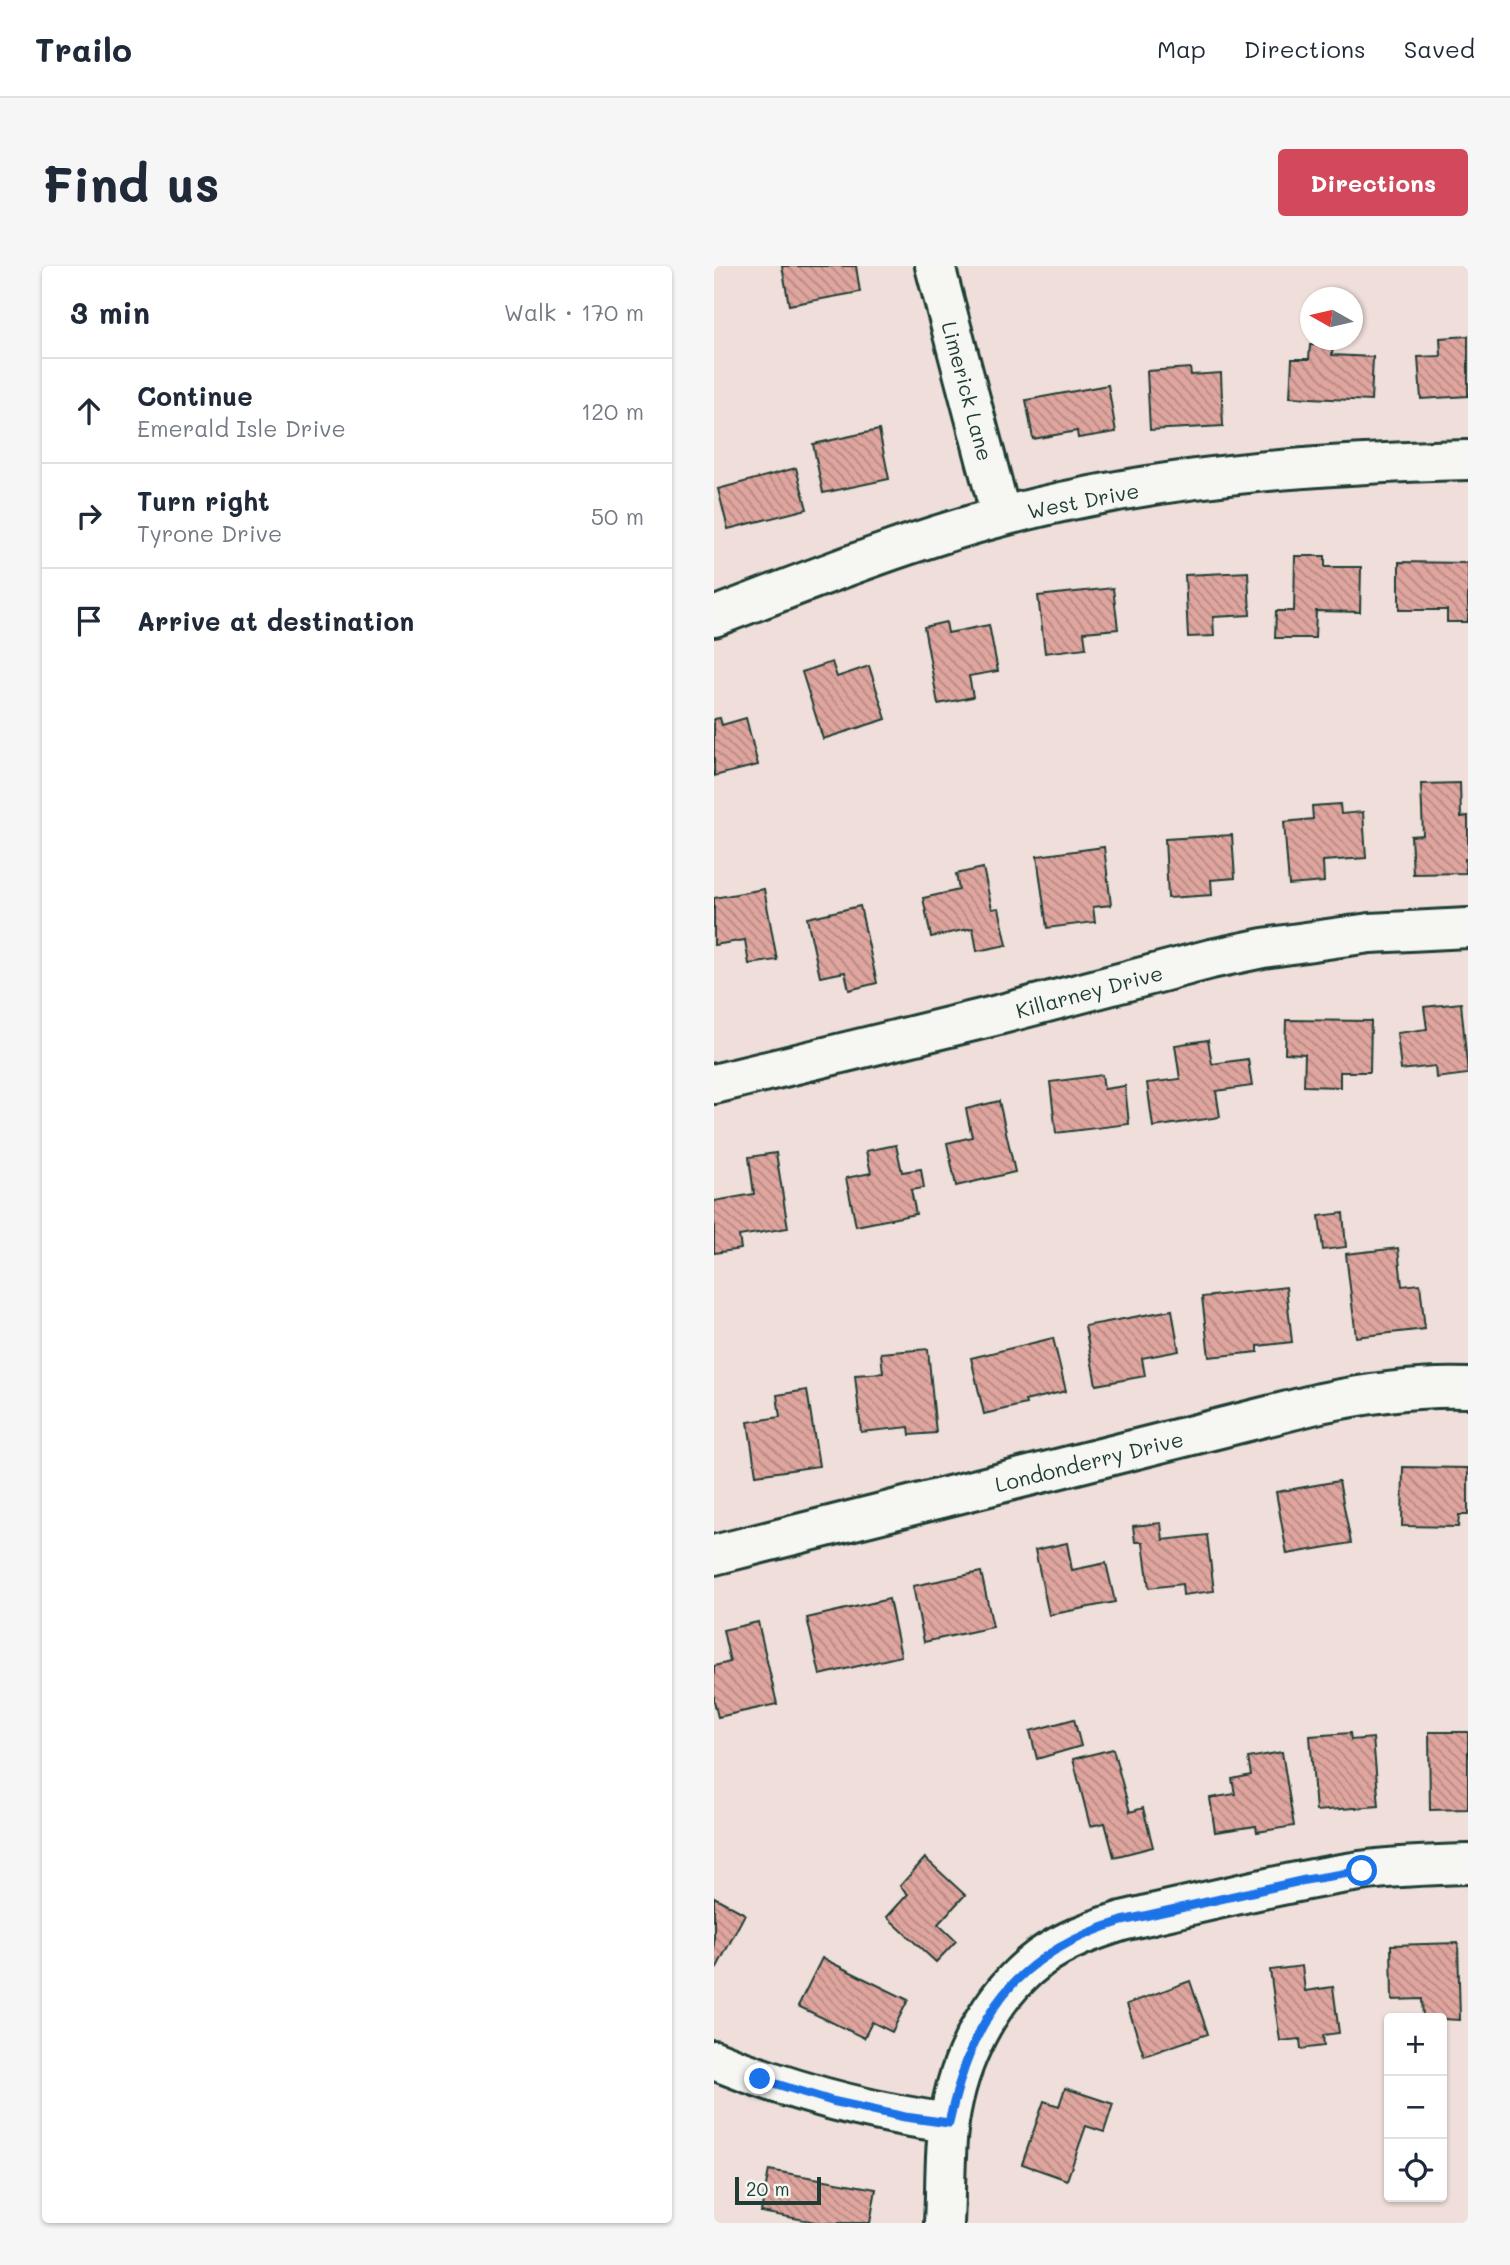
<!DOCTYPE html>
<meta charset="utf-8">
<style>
:root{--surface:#fff;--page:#f6f6f7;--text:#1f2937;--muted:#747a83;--line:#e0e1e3;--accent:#d1495b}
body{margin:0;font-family:Mali,sans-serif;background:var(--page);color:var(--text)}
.controls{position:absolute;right:21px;bottom:21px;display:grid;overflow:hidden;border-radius:7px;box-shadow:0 2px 5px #0004}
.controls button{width:63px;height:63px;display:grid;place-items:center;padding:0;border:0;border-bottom:2px solid var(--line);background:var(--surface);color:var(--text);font:35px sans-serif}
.compass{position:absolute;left:586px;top:21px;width:63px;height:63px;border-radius:50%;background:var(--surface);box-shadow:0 2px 5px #0004;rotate:278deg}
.scale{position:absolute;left:21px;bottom:18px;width:86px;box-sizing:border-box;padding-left:7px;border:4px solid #1f3d34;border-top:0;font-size:19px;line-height:24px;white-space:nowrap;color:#1f3d34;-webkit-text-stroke:5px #f6f6f2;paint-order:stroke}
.stop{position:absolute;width:21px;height:21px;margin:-16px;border:5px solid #1a73e8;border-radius:50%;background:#fff}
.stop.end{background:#1a73e8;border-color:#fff;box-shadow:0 2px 7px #0008}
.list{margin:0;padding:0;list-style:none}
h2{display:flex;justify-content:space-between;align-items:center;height:91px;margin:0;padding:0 28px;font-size:30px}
h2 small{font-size:23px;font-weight:400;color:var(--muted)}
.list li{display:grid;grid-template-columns:46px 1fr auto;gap:21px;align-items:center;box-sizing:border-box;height:105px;padding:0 28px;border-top:2px solid var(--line)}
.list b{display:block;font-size:26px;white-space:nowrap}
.list p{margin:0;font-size:23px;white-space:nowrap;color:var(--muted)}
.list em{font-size:23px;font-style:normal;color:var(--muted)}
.icon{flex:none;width:38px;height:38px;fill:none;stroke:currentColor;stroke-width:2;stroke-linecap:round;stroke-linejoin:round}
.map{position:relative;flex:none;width:754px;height:1957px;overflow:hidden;border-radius:7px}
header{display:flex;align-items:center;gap:42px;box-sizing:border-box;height:98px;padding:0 35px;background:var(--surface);border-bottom:2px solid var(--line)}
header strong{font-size:33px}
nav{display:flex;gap:38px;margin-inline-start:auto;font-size:24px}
.intro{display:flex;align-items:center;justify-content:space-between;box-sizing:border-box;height:168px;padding:0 42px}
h1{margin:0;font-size:49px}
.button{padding:18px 32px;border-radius:7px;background:var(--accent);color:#fff;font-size:24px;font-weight:700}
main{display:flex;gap:42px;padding:0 42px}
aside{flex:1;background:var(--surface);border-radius:7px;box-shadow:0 2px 5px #0004}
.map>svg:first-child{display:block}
.building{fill:url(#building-back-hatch);stroke:#1f3d34;stroke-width:2}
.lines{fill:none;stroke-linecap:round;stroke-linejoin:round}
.minor-casing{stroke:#1f3d34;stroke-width:44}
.minor{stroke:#f6f6f2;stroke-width:38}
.route{stroke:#1a73e8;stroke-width:9}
.labels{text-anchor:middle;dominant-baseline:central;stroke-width:7;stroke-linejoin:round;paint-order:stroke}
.street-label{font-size:21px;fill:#1f3d34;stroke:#f6f6f2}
</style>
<header>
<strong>Trailo</strong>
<nav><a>Map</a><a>Directions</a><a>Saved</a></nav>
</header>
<div class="intro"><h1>Find us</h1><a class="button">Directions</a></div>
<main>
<aside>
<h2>3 min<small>Walk · 170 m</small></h2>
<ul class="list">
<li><svg class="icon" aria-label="ahead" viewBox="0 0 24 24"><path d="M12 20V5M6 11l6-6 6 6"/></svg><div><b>Continue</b><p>Emerald Isle Drive</p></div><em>120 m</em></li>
<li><svg class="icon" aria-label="right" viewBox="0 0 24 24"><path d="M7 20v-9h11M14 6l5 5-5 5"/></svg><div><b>Turn right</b><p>Tyrone Drive</p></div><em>50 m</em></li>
<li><svg class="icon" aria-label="arrive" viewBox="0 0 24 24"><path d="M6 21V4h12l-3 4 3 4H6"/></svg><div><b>Arrive at destination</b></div></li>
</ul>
</aside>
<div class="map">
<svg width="754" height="1957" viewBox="0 0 754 1957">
<defs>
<pattern id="building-back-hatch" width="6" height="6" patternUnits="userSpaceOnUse" patternTransform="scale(1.75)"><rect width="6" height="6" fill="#dfa59e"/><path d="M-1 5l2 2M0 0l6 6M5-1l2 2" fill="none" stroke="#b48882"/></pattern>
</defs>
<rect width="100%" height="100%" fill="#efded9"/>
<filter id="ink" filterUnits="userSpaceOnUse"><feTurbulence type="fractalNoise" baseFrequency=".0143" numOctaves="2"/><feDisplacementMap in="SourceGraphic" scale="14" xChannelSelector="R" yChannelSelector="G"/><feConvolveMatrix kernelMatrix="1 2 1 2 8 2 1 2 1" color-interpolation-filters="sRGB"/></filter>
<g filter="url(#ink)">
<path class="building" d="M68,0H142L146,26L75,39Z
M754,70V130L707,133L704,91L727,90L726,72Z
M596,79L619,80L618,89L659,91L657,135L576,131L578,93H595Z
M476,102L477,109L507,107L509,160L436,164L433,105Z
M394,119L402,166L364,172L363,165L319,173L312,134Z
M165,164L175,213L109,227L99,178Z
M82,202L93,243L14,263L4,223Z
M581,290H611V301H647L646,346L602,345L601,372H561L562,345H580Z
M685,296L754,297V356H733V344H685Z
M534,306L536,349L499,351L500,370L474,371L471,309Z
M399,322L404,363L370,366L372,382L331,387L324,330Z
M232,356L234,367L275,359L284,405L255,410L259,431L224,438L210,361Z
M118,396L123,411L155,400L172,453L109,473L88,406Z
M6,452L8,459L32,452L44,499L0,510V453Z
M746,517L747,551L754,550V593H751L752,607L699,608L697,570L709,569L707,518Z
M626,538L627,548L649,546L652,592L609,595L610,616L575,619L570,556L599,553L598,540Z
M518,569L521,612L497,614L498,629L454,632L451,573Z
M390,581L397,639L379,641L381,656L333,662L323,590Z
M269,602L278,643L285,642L293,679L263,685L259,662L217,671L209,632L245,624L242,608Z
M50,623L63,694L35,698L31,674L0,679V632Z
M146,640L163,717L135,724L131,706L106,711L93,652Z
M747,737L754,808L722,812L721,800L687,804L683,767L713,763L710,741Z
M572,754L657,755L656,806H626V821L590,820L591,788L571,787Z
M494,774L498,798L534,793L538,820L502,825L506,851L439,861L433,817L466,813L461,779Z
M388,809L390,823L411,820L415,858L342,867L336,816Z
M285,835L301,906L242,920L233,877L258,871L252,843Z
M182,879L188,906L207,903L210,922L197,924L202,948L142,960L132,912L157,907L152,885Z
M62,887L74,962L25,970L27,983L0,987V935L40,928L35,891Z
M629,947L632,981L609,984L605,950Z
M684,982L688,1020L706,1018L711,1063L642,1071L632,988Z
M572,1021L578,1076L544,1080V1086L495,1091L488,1031Z
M458,1044L465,1085L428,1092L431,1110L382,1119L371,1060Z
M339,1072L352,1125L311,1135L312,1138L270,1148L257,1092Z
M214,1083L222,1167L196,1169L195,1161L147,1166L141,1109L169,1107L167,1087Z
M93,1124L105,1200L42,1209L34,1156L66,1151L63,1129Z
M689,1201L754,1202V1249H745L744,1261L688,1260Z
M625,1215L637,1277L573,1288L562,1226Z
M447,1257L449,1274L493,1269L500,1325L469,1329L468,1318L435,1322L429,1276H421L419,1260Z
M353,1277L358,1304L392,1297L401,1336L335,1349L321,1284Z
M267,1306L279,1361L210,1376L199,1320Z
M175,1333L187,1390L106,1409L93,1352Z
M44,1356L63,1438L4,1451L0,1435V1400L16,1396L9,1364Z
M360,1453L367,1480L323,1493L316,1465Z
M715,1466H754V1543L716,1544Z
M636,1467L637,1474L659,1472L665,1540L602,1545L596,1470Z
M399,1483L416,1546L429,1542L439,1581L400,1591L391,1557L376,1560L359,1493Z
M568,1486L580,1560L543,1566L542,1560L501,1566L496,1532L521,1528L518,1513L537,1509L534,1492Z
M211,1592L251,1629L224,1658L242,1675L222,1696L173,1651L194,1628L186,1620Z
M0,1631L31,1648L0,1707Z
M744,1677L746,1754L709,1752L708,1733L678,1734L677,1679Z
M108,1692L194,1734L178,1766L158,1756L150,1772L84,1740Z
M588,1700L591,1725L619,1721L625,1767L609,1769L610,1780L587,1783L586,1773L566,1775L556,1704Z
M476,1715L494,1768L430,1790L413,1738Z
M351,1822L399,1838L390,1866L372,1860L353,1914L308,1898L330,1835L345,1840Z
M55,1904L162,1923L156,1957H107L47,1946Z"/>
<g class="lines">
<defs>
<path id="minor" d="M221,0L287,250
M0,351C94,315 188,277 286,251C438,210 597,198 754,194
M0,818L280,750L497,693L549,682L656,667L754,662
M0,1289L606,1137C655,1127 704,1120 754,1122
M0,1794C76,1825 153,1846 235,1857
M230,1957C232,1924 230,1889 235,1856C244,1794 275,1730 326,1692C351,1674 380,1664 408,1655C487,1637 566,1617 646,1605C682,1600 718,1599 754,1598"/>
</defs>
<use href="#minor" class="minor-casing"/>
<use href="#minor" class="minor"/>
</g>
</g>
<g class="lines" filter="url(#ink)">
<path class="route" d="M46,1813L118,1835L191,1851L235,1857C259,1749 300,1688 408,1655L591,1614L648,1605"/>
</g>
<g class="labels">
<g class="street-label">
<text transform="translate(254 125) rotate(75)">Limerick Lane</text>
<text transform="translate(369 234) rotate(-11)">West Drive</text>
<text transform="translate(375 725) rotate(-15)">Killarney Drive</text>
<text transform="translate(375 1195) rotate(-14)">Londonderry Drive</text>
</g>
</g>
</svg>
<div class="controls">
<button>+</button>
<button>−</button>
<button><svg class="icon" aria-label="locate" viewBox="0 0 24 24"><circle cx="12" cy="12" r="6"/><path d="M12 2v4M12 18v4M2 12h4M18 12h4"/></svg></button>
</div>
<svg class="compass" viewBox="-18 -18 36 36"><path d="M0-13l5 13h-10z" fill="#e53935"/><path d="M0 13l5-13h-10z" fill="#747a83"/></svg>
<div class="scale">20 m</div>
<div class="stop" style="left:648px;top:1605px"></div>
<div class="stop end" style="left:46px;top:1813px"></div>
</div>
</main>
